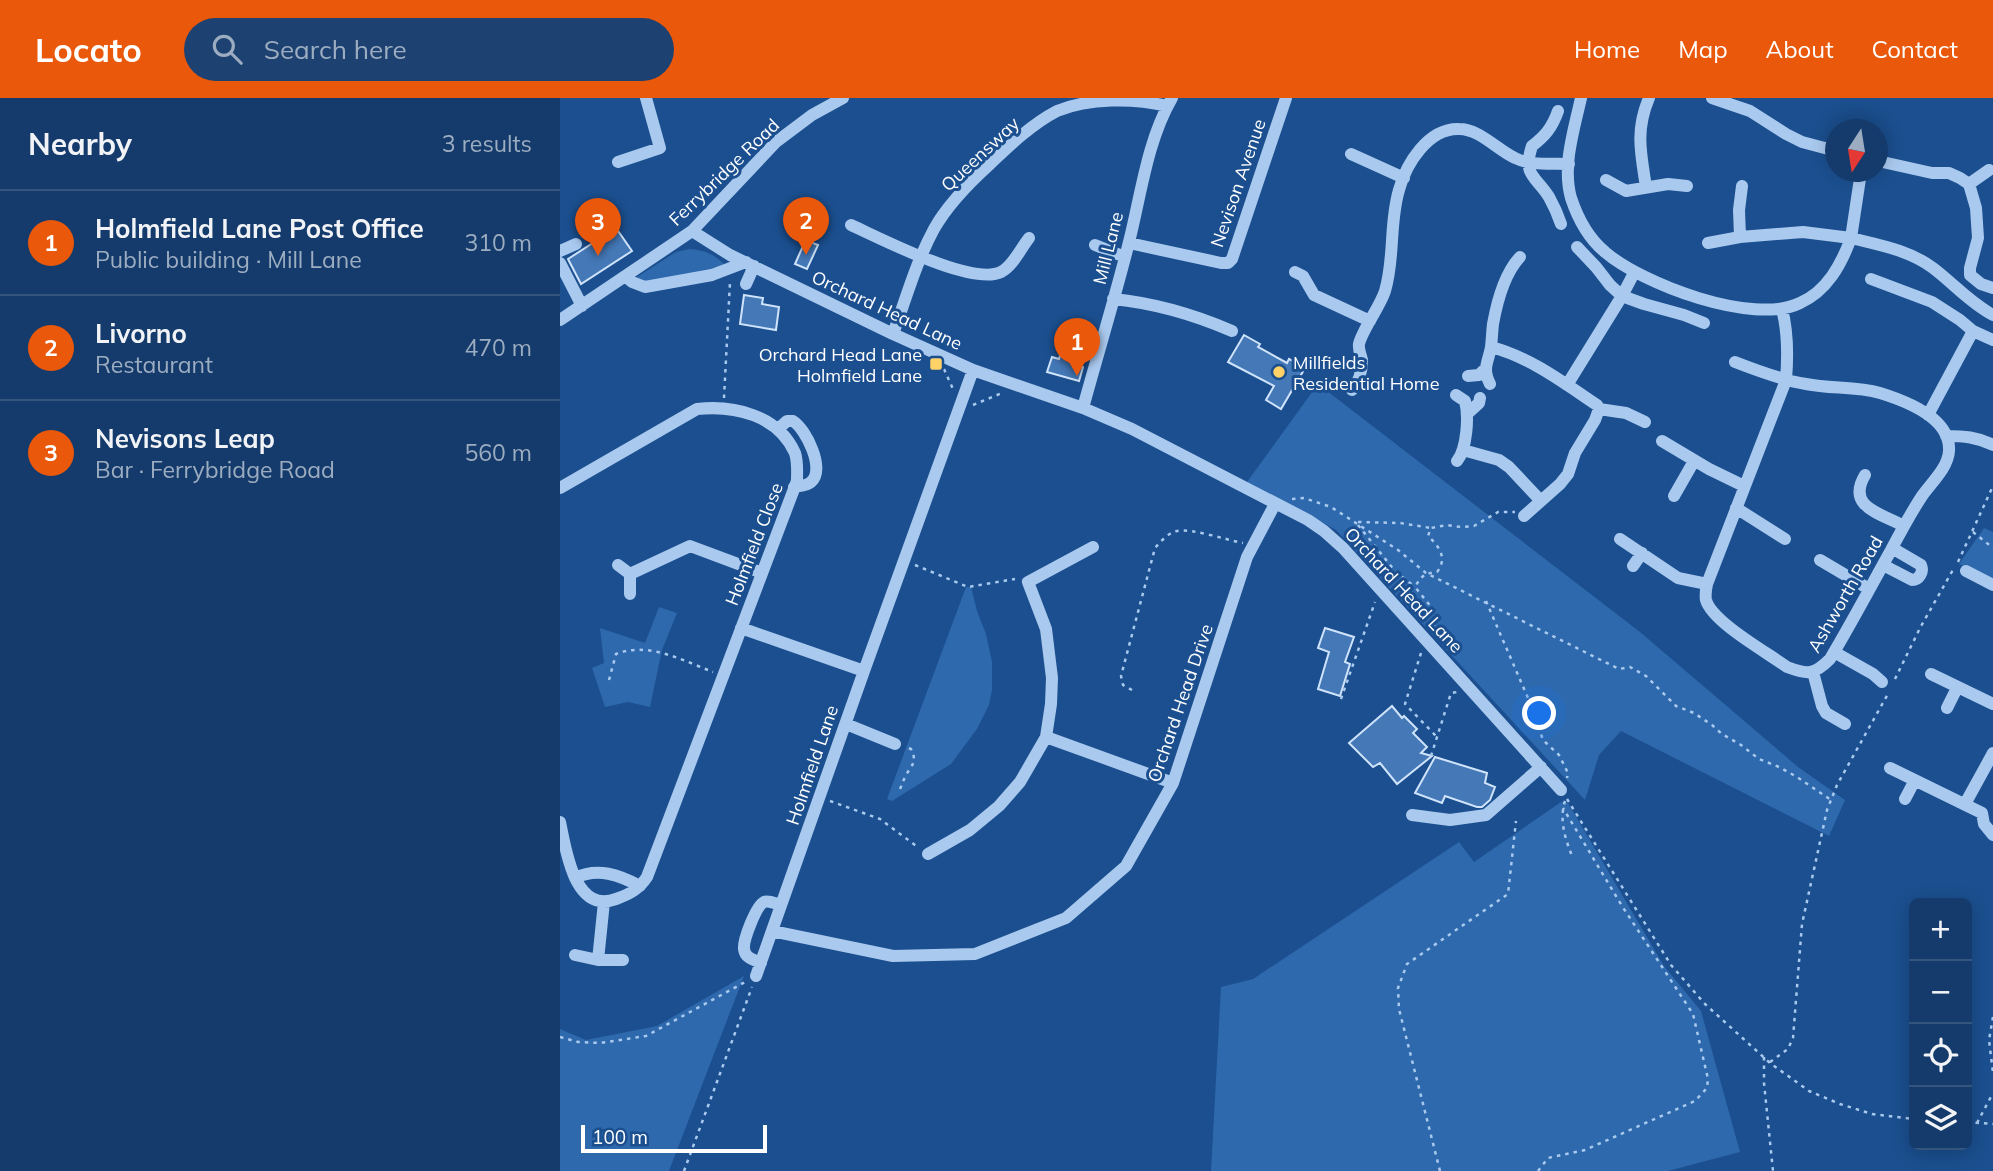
<!DOCTYPE html>
<meta charset="utf-8">
<style>
:root{--surface:#143b6b;--page:#1d4271;--text:#f1f3f6;--muted:#9dadc1;--line:#33557e;--accent:#ea580c}
body{margin:0;font-family:Mulish,sans-serif;background:var(--page);color:var(--text)}
.controls{position:absolute;right:21px;bottom:21px;display:grid;overflow:hidden;border-radius:10px;box-shadow:0 4px 18px #0003}
.controls button{width:63px;height:63px;display:grid;place-items:center;padding:0;border:0;border-bottom:2px solid var(--line);background:var(--surface);color:var(--text);font:35px sans-serif}
.compass{position:absolute;left:1265px;top:21px;width:63px;height:63px;border-radius:50%;background:var(--surface);box-shadow:0 4px 18px #0003;rotate:192deg}
.scale{position:absolute;left:21px;bottom:18px;width:186px;box-sizing:border-box;padding-left:7px;border:4px solid #fff;border-top:0;font-size:19px;line-height:24px;white-space:nowrap;color:#fff;-webkit-text-stroke:5px #1b4f8f;paint-order:stroke}
.you{position:absolute;left:980px;top:616px;width:24px;height:24px;margin:-18px;border:5px solid #fff;border-radius:50%;background:#1a73e8;box-shadow:0 0 0 10px #1a73e833}
.badge{display:grid;place-items:center;width:46px;height:46px;border-radius:50%;background:var(--accent);color:#fff;font-size:23px;font-weight:700}
.pin{position:absolute;translate:-50% -58px;filter:drop-shadow(0 2px 4px #0008)}
.pin::after{content:'';position:absolute;top:37px;width:24px;height:21px;background:inherit;clip-path:polygon(0 0,100% 0,50% 100%)}
.list{margin:0;padding:0;list-style:none}
h2{display:flex;justify-content:space-between;align-items:center;height:91px;margin:0;padding:0 28px;font-size:30px}
h2 small{font-size:23px;font-weight:400;color:var(--muted)}
.list li{display:grid;grid-template-columns:46px 1fr auto;gap:21px;align-items:center;box-sizing:border-box;height:105px;padding:0 28px;border-top:2px solid var(--line)}
.list b{display:block;font-size:26px;white-space:nowrap}
.list p{margin:0;font-size:23px;white-space:nowrap;color:var(--muted)}
.list em{font-size:23px;font-style:normal;color:var(--muted)}
.icon{flex:none;width:38px;height:38px;fill:none;stroke:currentColor;stroke-width:2;stroke-linecap:round;stroke-linejoin:round}
.map{position:relative;flex:none;width:1433px;height:1073px;overflow:hidden}
header{display:flex;align-items:center;gap:42px;box-sizing:border-box;height:98px;padding:0 35px;background:var(--accent);color:#fff}
header strong{font-size:33px}
nav{display:flex;gap:38px;margin-inline-start:auto;font-size:24px}
.search{width:490px;height:63px;background:var(--page);display:flex;align-items:center;gap:18px;box-sizing:border-box;padding:0 24px;border-radius:38px;color:var(--muted);font-size:26px}
main{display:flex}
aside{flex:1;background:var(--surface)}
.map>svg:first-child{display:block}
.green{fill:#2e69ad}
.building{fill:#4478b7;stroke:#cfe3fa;stroke-width:2}
.lines{fill:none;stroke-linecap:round;stroke-linejoin:round}
.path{stroke:#a9c9ee;stroke-width:2.5;stroke-dasharray:3.5 5;stroke-linecap:butt}
.minor{stroke:#a9c9ee;stroke-width:12}
.poi-dot{fill:#ffd166;stroke:#1b4f8f;stroke-width:2.5}
.labels{text-anchor:middle;dominant-baseline:central;stroke-width:6;stroke-linejoin:round;paint-order:stroke}
.street-label{font-size:18px;fill:#fff;stroke:#1b4f8f}
.poi-label{font-size:18px;fill:#fff;stroke:#1b4f8f;text-anchor:end}
</style>
<header>
<strong>Locato</strong>
<div class="search"><svg class="icon" aria-label="search" viewBox="0 0 24 24"><circle cx="10" cy="10" r="6"/><path d="M15 15l6 6"/></svg>Search here</div>
<nav><a>Home</a><a>Map</a><a>About</a><a>Contact</a></nav>
</header>
<main>
<aside>
<h2>Nearby<small>3 results</small></h2>
<ul class="list">
<li><span class="badge">1</span><div><b>Holmfield Lane Post Office</b><p>Public building · Mill Lane</p></div><em>310 m</em></li>
<li><span class="badge">2</span><div><b>Livorno</b><p>Restaurant</p></div><em>470 m</em></li>
<li><span class="badge">3</span><div><b>Nevisons Leap</b><p>Bar · Ferrybridge Road</p></div><em>560 m</em></li>
</ul>
</aside>
<div class="map">
<svg width="1433" height="1073" viewBox="0 0 1433 1073">
<rect width="100%" height="100%" fill="#1b4f8f"/>
<path class="green" d="M129,151C144,152 154,156 164,166L162,170L83,186L74,181L116,154Z
M758,286L1080,534L1238,669L1285,702L1269,738L1061,633L1039,657L1025,702L776,432L687,384Z
M1424,430L1433,434V484L1399,466Z
M406,489H411L417,513L426,536L432,564V592L429,607L417,631L391,666L332,703L327,701Z
M99,509L117,515L102,552L90,609L68,604L45,609L32,570L44,565L40,530L85,545Z
M1001,704L1008,705L1104,868L1141,913L1180,1054L1108,1073H651L661,889L693,881L899,744L914,764Z
M184,878L109,1073H0V931L26,942L97,928Z"/>
<path class="building" d="M56,130L72,153L21,186L8,161Z
M248,143L258,147L247,171L235,166L243,148L246,149Z
M184,197L203,200L202,206L219,209L216,232L180,226Z
M684,237L700,246L698,249L727,265L729,261L745,270L721,311L706,302L714,288L668,264Z
M503,247L519,251L515,266L523,269L519,283L487,274L492,259L499,261Z
M765,530L794,539L785,564L790,566L780,598L758,591L769,554L758,550Z
M832,608L842,620L844,618L857,631L853,635L867,649L861,655L872,658L837,686L820,665L813,669L789,645Z
M875,659L927,675L925,685L935,689L930,702L922,709H917L885,698L882,705L855,695Z"/>
<g class="lines">
<path class="path" d="M384,271L393,291
M164,300L170,184
M413,307L442,295
M732,401L744,400L771,409L838,452L866,475L1059,571L1070,569L1086,578L1116,608L1134,615L1152,627L1162,636L1181,647L1199,661L1219,669L1237,679L1271,702
M798,424L840,425L871,430
M798,427L835,473L855,489
M1413,434L1433,450
M1398,464L1433,388
M355,467L408,489L455,481
M926,503L971,607L983,642L999,657L1008,675L1007,680
M873,530L876,524L872,510L855,489C861,478 865,475 877,474C888,460 879,448 868,438L871,430L887,427L901,429L914,428L938,414H955
M861,555L845,606L877,639
M1335,581L1360,530L1394,470
M49,582L56,556C88,543 124,563 153,574
M572,592L563,587L561,578L595,450C601,443 608,435 617,433C631,430 667,442 683,445
M781,601L815,504
M871,658L891,595L897,594
M340,691C342,687 343,683 345,679C351,667 358,665 351,651L345,649
M1007,701L1111,867L1145,906L1210,965L1249,993L1280,1006L1312,1016L1354,1021
M270,703L320,721L359,750
M1005,703C999,722 1005,740 1012,758
M1433,919L1429,942L1433,975
M0,939L18,944L40,945L86,938L187,883
M1204,959V985L1213,1073
M1210,964L1228,951L1233,940L1242,826L1267,712L1277,687L1329,594
M1407,1024L1433,1026
M1417,1025L1433,995
M124,1073L192,889
M880,1073L839,911L838,890L847,866L948,796L956,723
M978,1073L988,1060L1025,1052L1135,1003L1147,990L1148,981L1133,916L1062,808L1003,710"/>
<path class="minor" d="M1021,0C1014,32 1002,68 1011,100C1018,121 1028,140 1045,154C1082,186 1193,228 1240,205C1267,193 1281,167 1291,140C1319,147 1349,152 1373,170C1393,185 1410,205 1433,217
M1152,0L1190,13L1226,36L1242,44L1276,53
M998,13C992,30 985,38 972,48C962,78 976,78 989,99C994,108 998,117 1001,126
M791,56L844,80
M1318,63L1372,75H1389L1400,80L1409,86L1416,110L1418,140L1410,170V177L1421,186L1433,190
M58,64L100,50L86,0
M1046,82L1066,93L1108,86L1127,88
M1409,86L1429,72
M1086,89C1081,56 1075,33 1089,0
M291,127C322,141 412,188 441,174C453,168 461,150 469,140
M132,133L170,157L333,236L413,272L523,310L572,331L748,422L764,433L783,450L1001,692
M1180,139L1179,112L1182,88
M569,145L661,165H668L672,161L726,0
M1148,145L1180,139L1243,134L1291,140L1301,74
M535,147L565,159
M1017,149L1036,169L1050,187L1062,198L1084,206L1124,217L1144,225
M0,153L16,146
M0,165L22,208
M735,174L743,178L754,197L810,223
M66,179L72,184L85,189L152,177L186,164
M1311,181L1372,204L1400,222L1413,233L1433,242
M186,186L194,168
M553,201C594,205 635,217 672,233
M0,222L132,133L216,44L252,17L283,0
M333,236C346,201 356,164 374,131C388,106 409,85 430,66C450,47 472,26 497,13C529,0 573,0 607,8
M931,249C970,259 1004,285 1037,307L1039,311L1035,322L1015,355L1008,376L1000,386L964,418
M1175,264C1198,273 1222,282 1246,286C1271,291 1296,288 1320,295C1346,303 1391,320 1389,353C1388,370 1371,385 1362,398C1350,416 1340,435 1330,454C1310,490 1291,526 1270,561C1254,577 1248,577 1227,569C1208,555 1152,524 1146,502C1145,497 1146,491 1147,486L1226,282C1228,258 1228,234 1222,211
M908,278L919,277L925,271
M930,286C922,270 928,265 931,249C932,241 932,234 933,226C937,204 944,176 960,159
M1007,287L1062,198L1074,175
M792,292C799,284 802,273 802,262C801,257 798,251 799,246C802,232 820,209 825,193C835,160 829,125 839,92C846,66 868,30 899,31C920,31 937,52 955,60C971,68 992,65 1009,66
M896,297L905,303C909,318 907,351 897,363
M523,310C538,255 555,200 569,144C581,97 587,43 612,0
M1039,311L1066,315L1085,324
M907,316L919,305L920,300
M1368,317L1413,233
M218,331L227,323H233C246,331 266,372 251,384C247,388 239,388 234,389
M1386,338C1404,338 1417,339 1433,347
M1102,343L1149,371L1184,388
M903,352L939,362L949,369L981,403
M1305,377C1286,409 1320,415 1344,428
M0,390L137,311C174,307 218,317 235,355C238,364 237,374 237,383L87,779C79,791 70,796 56,801C14,816 6,752 0,724
M1114,398L1134,363
M1176,410L1225,441
M1060,441L1118,480L1147,486
M1260,462L1309,491
M58,467L70,476V496
M1323,467L1352,482C1359,482 1364,474 1361,467L1332,450
M1073,468L1082,455
M1406,473L1433,487
M70,476L130,448L202,475
M181,530L304,573
M1274,554L1313,576L1322,584
M1253,574L1262,608L1266,615L1285,626
M1371,576L1433,606
M1387,610L1397,590
M286,626L335,646
M486,639L613,685
M1330,670L1422,715L1424,726L1433,737
M1345,701L1355,682
M1405,706L1433,655
M852,717L890,722L926,717L981,669
M368,756L410,732L439,708L460,684L486,639L491,606L492,580L486,531L468,484L533,449
M15,780C38,769 59,777 80,788
M212,833L333,858L415,856L506,820L566,768L613,685L687,459L715,406
M15,857L38,862H63
M38,862L44,804
M201,865C194,862 185,860 184,851C183,842 196,808 204,804C209,802 216,806 221,807
M196,878L304,573L413,272"/>
</g>
<g class="poi-dot">
<rect x="369" y="259" width="14" height="14" rx="3.5"/>
<circle cx="719" cy="274" r="7"/>
</g>
<g class="labels">
<g class="street-label">
<text transform="translate(420 56) rotate(-43)">Queensway</text>
<text transform="translate(164 74) rotate(-44)">Ferrybridge Road</text>
<text transform="translate(678 85) rotate(-71)">Nevison Avenue</text>
<text transform="translate(548 150) rotate(-76)">Mill Lane</text>
<text transform="translate(327 212) rotate(25)">Orchard Head Lane</text>
<text transform="translate(194 446) rotate(-69)">Holmfield Close</text>
<text transform="translate(844 492) rotate(47)">Orchard Head Lane</text>
<text transform="translate(1285 496) rotate(-60)">Ashworth Road</text>
<text transform="translate(620 605) rotate(-71)">Orchard Head Drive</text>
<text transform="translate(252 667) rotate(-71)">Holmfield Lane</text>
</g>
<g class="poi-label">
<text x="362" y="256">Orchard Head Lane<tspan x="362" dy="21">Holmfield Lane</tspan></text>
<text x="733" y="264" text-anchor="start">Millfields<tspan x="733" dy="21">Residential Home</tspan></text>
</g>
</g>
</svg>
<div class="controls">
<button>+</button>
<button>−</button>
<button><svg class="icon" aria-label="locate" viewBox="0 0 24 24"><circle cx="12" cy="12" r="6"/><path d="M12 2v4M12 18v4M2 12h4M18 12h4"/></svg></button>
<button><svg class="icon" aria-label="layers" viewBox="0 0 24 24"><path d="M12 4l9 5-9 5-9-5zM3 14l9 5 9-5"/></svg></button>
</div>
<svg class="compass" viewBox="-18 -18 36 36"><path d="M0-13l5 13h-10z" fill="#e53935"/><path d="M0 13l5-13h-10z" fill="#9dadc1"/></svg>
<div class="scale">100 m</div>
<div class="you"></div>
<div class="pin badge" style="left:517px;top:278px">1</div>
<div class="pin badge" style="left:246px;top:157px">2</div>
<div class="pin badge" style="left:38px;top:158px">3</div>
</div>
</main>
